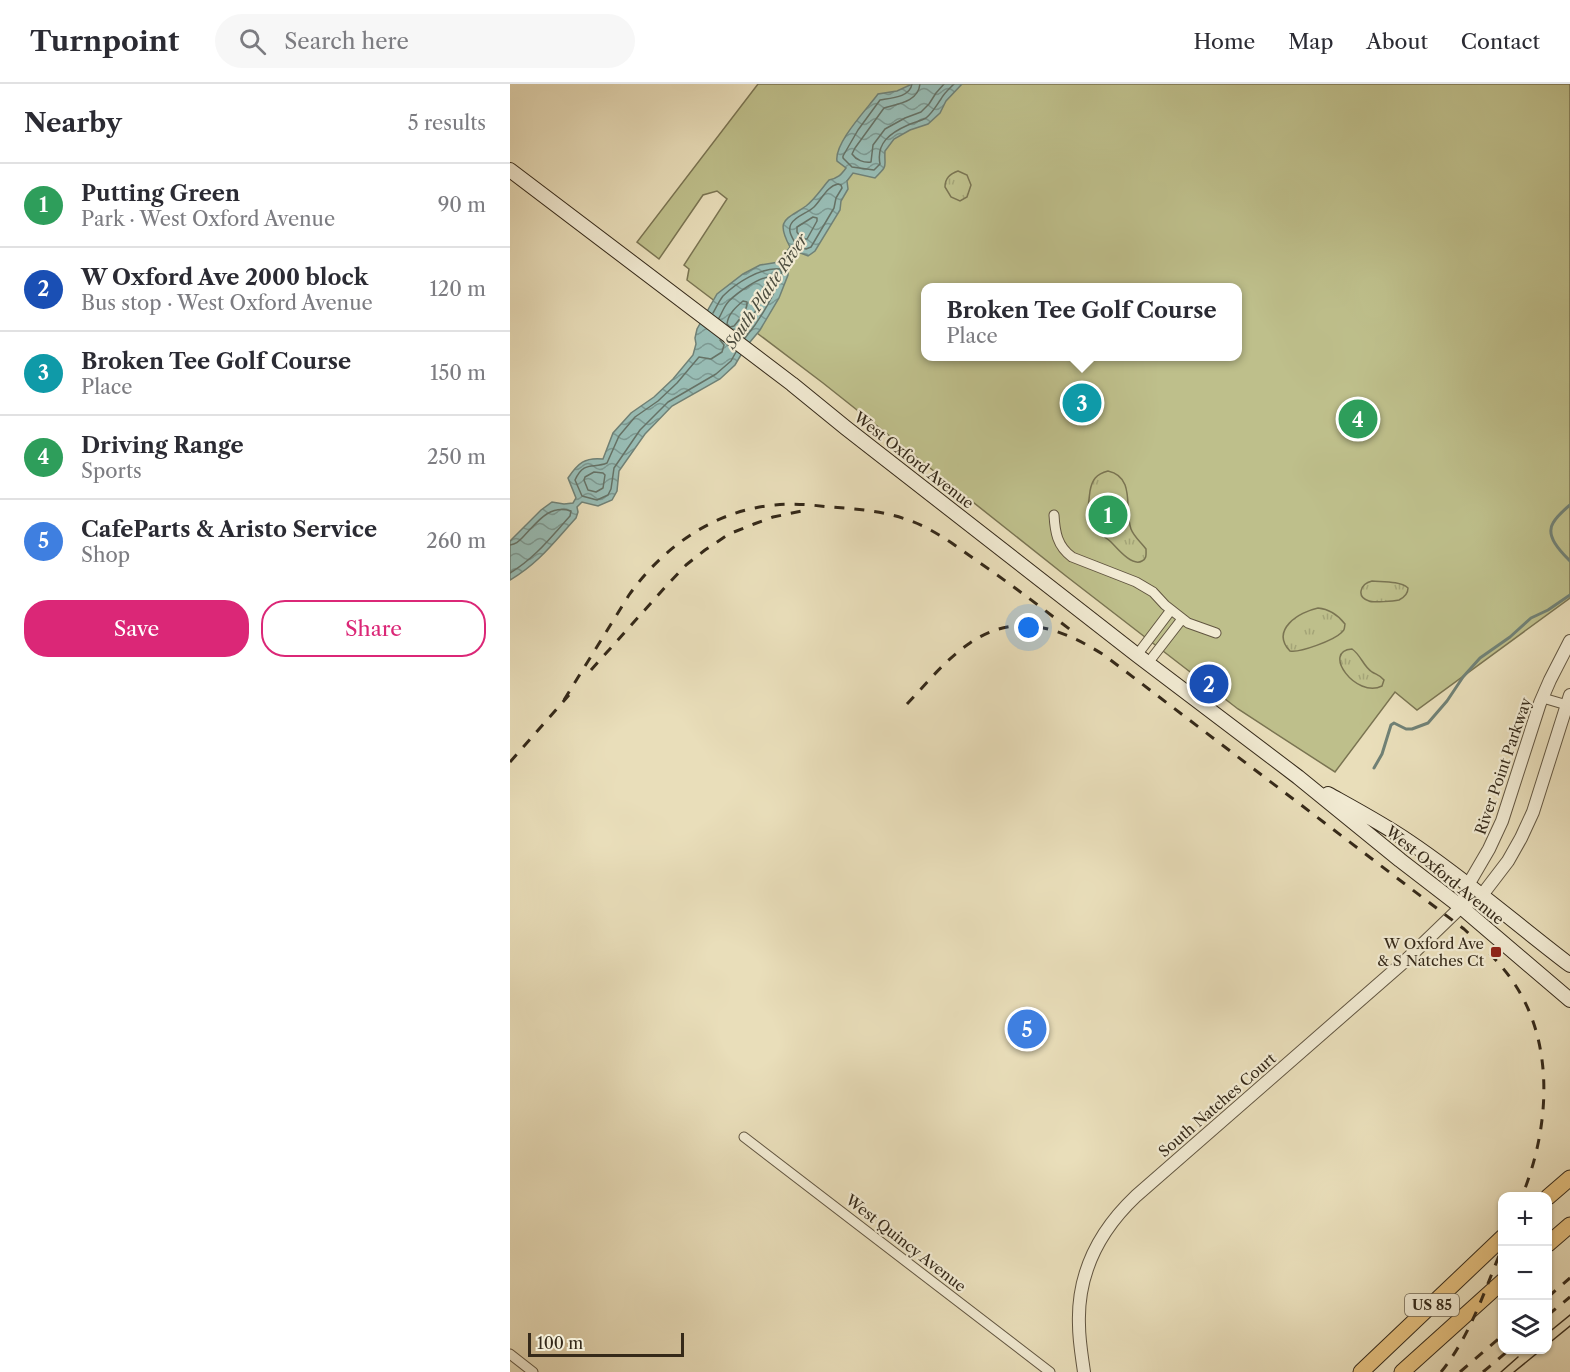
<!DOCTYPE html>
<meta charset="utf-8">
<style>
:root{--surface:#fff;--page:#f7f7f7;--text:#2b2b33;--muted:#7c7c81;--line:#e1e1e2;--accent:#db2777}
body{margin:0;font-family:"Libre Caslon Text",serif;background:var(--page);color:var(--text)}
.controls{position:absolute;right:18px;bottom:18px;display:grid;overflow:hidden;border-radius:12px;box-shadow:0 2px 4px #0004}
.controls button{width:54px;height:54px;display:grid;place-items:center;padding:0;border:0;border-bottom:2px solid var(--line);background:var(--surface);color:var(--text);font:30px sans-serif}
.scale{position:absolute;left:18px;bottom:15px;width:156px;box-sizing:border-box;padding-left:6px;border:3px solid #352919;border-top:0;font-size:16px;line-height:21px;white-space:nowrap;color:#352919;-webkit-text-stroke:4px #f1ead2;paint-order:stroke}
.you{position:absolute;left:519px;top:544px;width:21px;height:21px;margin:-15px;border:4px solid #fff;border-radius:50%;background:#1a73e8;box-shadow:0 0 0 9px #1a73e833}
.badge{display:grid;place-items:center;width:39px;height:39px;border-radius:50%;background:var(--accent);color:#fff;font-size:20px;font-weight:700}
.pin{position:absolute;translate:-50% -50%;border:3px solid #fff;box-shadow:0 2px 6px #0006}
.popup{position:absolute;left:411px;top:199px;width:321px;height:78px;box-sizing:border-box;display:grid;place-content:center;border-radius:12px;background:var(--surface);filter:drop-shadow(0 2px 4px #0005);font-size:20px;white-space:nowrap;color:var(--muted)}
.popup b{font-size:22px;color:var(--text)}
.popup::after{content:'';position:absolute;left:50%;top:100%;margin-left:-12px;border:12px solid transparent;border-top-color:var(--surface)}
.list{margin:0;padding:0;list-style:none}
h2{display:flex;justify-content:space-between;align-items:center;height:78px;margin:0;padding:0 24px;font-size:26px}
h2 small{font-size:20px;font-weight:400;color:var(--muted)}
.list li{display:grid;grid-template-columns:39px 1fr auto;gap:18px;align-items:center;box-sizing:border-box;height:84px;padding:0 24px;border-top:2px solid var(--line)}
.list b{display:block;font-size:22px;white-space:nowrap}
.list p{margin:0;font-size:20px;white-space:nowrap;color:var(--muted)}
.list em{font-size:20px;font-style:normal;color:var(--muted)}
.actions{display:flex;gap:12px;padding:18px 24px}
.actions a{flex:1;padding:14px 0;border:2px solid var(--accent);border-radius:24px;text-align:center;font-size:21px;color:var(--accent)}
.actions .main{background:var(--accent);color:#fff}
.icon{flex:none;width:33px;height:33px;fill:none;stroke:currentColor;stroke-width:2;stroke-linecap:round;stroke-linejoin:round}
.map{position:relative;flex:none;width:1060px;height:1288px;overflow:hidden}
header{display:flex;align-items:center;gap:36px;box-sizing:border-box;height:84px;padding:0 30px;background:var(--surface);border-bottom:2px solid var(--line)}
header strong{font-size:28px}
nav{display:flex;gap:33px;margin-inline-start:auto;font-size:21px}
.search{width:420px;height:54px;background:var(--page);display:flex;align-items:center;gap:15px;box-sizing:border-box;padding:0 21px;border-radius:33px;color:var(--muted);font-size:22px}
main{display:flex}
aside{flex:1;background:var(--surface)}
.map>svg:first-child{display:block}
.grass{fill:#bebf8b;stroke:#7a7452;stroke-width:1.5;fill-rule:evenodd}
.park{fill:url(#park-tufts);stroke:#7a7452;stroke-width:1.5}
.water{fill:url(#water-waves);stroke:#708176;stroke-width:1.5}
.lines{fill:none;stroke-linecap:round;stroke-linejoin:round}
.shore{stroke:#667266;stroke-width:1.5}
.stream{stroke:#708176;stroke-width:3}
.minor-casing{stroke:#625641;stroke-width:11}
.tertiary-casing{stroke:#625641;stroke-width:14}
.secondary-casing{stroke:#352919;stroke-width:16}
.trunk-casing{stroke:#352919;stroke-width:17}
.minor{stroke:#f1ead2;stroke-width:9}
.tertiary{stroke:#f1ead2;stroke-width:12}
.secondary{stroke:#f1ead2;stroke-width:14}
.trunk{stroke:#e4bf7d;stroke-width:15}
.tram{stroke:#352919;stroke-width:1.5}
.rail{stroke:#352919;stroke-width:3;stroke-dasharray:10 10;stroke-linecap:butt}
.poi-dot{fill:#8f2418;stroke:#f1ead2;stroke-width:2}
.labels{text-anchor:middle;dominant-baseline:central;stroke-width:4.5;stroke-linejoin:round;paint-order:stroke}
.shield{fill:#f1ead2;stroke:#6d6350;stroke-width:1.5}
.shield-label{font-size:14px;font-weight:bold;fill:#352919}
.street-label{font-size:15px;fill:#352919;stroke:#f1ead2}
.poi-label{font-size:15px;fill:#352919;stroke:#f1ead2;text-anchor:end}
.water-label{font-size:16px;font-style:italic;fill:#4e4e40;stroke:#f1ead2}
</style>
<header>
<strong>Turnpoint</strong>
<div class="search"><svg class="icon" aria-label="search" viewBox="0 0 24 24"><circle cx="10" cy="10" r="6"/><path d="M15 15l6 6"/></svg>Search here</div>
<nav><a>Home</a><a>Map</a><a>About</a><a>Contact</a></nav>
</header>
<main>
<aside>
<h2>Nearby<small>5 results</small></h2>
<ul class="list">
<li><span class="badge" style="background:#2e9e5b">1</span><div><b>Putting Green</b><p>Park · West Oxford Avenue</p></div><em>90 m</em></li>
<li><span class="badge" style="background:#1a4fb4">2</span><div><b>W Oxford Ave 2000 block</b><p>Bus stop · West Oxford Avenue</p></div><em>120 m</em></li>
<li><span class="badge" style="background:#0f9aa8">3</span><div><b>Broken Tee Golf Course</b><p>Place</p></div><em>150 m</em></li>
<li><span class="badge" style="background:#2e9e5b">4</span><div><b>Driving Range</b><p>Sports</p></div><em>250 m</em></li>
<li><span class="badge" style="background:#3f7fe0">5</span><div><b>CafeParts &amp; Aristo Service</b><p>Shop</p></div><em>260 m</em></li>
</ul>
<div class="actions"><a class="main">Save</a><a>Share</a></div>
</aside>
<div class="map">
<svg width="1060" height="1288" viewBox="0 0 1060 1288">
<defs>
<pattern id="park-tufts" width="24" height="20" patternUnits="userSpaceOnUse" patternTransform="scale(1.5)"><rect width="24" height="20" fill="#bebf8b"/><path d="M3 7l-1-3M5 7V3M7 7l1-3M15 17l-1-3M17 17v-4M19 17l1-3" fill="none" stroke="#a4a477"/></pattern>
<pattern id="water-waves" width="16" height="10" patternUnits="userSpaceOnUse" patternTransform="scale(1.5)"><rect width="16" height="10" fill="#98bcb4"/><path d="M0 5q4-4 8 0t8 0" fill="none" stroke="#7d9992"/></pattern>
</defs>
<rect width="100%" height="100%" fill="#e9deba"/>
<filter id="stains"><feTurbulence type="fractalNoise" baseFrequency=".00333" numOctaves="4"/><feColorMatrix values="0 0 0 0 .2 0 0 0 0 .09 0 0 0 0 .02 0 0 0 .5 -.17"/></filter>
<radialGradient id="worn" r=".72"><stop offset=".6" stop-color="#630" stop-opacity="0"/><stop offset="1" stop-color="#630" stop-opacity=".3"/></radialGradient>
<path class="grass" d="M248,0H1060V514L907,626L885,608L825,688L728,625L556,492L313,299L177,196L179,185L174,181L217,115L207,107L193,111L149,175L127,158ZM416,204H728V272H416Z"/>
<path class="park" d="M448,87L457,91L461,101L457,113L450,117L441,113L435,103C435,94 440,90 448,87Z
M598,387C626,393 614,426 621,445C624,453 631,458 636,465C636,470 637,475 632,477C622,483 607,464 601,458C595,452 584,448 580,440C576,431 579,416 580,407C582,396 586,390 598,387Z
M862,497C873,498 890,497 898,504C898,510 895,513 889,516C884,517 863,519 859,517C846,513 850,500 862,497Z
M808,524C820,525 828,531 835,540C834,546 835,545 831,549C824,556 790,569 780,567C760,546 789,528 808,524Z
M842,565C851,571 853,582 862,588C867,591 870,591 874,596L872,602C846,615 811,567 842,565Z"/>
<path class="water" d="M402,0H452L436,17L430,29L418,40L400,46L384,55L375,67C374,84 379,80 365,94L343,89L337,97L338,105L331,117L330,126L305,167L298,172L288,168L276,183L278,187V191L269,214L250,246L235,264L225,281L210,295L162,322L135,350L109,387L107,407L102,416L88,422L72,418L67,423L68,428L66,434C44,458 29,479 0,496V457L31,426L42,418L54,420L63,419L66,414L58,394C68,379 75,373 93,375L103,349L121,329L144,313L163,295L183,271L186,260L185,254L187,245L207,210L233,190L250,181L269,178L280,163C265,135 276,136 296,122C305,115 312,104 319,96C328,94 331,91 336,84L327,77C324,59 357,25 368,10L387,7Z"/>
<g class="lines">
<path class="shore" d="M402,0C400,13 382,14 370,16L348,46L333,72V74L342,83L364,86L370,80C366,59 380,49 398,41C404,38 411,37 416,34C423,28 426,22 431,15C434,9 439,5 444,0
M410,0C408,18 388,20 374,24L345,64L342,70C346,76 354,79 361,78L363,61L375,45L395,34L411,28L419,20L426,9L434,0
M328,100L331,101L332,104L326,114L324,124L301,163L296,165L287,162C283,155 277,147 281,140C285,132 298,129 304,123C312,115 317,102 328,100Z
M303,133L307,134V137L297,155H292L287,148V143Z
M233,217L237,218C238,226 229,236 224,242L220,243L217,240C218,230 226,223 233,217Z
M203,229C206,224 209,217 213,212C226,199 251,183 270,185L272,190C263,213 251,235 235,254
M209,234C212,229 214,222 219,217C227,209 249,193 260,193L261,196C255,214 241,235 229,250
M210,256L214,261L212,268L201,275L189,273L167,299L148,317L125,333L109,352L97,379C83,385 74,376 65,396L72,412L87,416L98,411L101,405L104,384L130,346L158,318L206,290L221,277L226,268
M84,388L93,389L95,391L93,404L86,408L78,406L74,396L75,393Z
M0,461C6,460 8,458 12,454C27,439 38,420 61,427L60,432C41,453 25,474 0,489"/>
<path class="stream" d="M1060,421C1054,426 1047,432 1043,439C1035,452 1051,468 1060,477
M864,684L872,670L881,641L884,639L896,645H902L918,639L937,617L953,593L970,574L1000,553L1021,534L1038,526L1060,511"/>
<defs>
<path id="minor" d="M544,431C545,448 547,462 562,473L626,498L643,508L655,521L678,539L706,549
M627,571L661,526
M638,579L672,535
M1033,614L1060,622
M234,1053L540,1288
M0,1270L23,1288"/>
<path id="tertiary" d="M951,823L958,801L979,765L992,737L1030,619L1040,596L1060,557
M574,1288C572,1273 569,1257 569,1241C567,1189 589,1147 626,1112L895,877L951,823L972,811L998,777L1011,754L1023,728L1060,611"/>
<path id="secondary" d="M0,86L282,300L336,344L627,571L788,693L890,776L951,823L1060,916
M818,710C845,725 873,740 898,757C955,795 1006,840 1060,881"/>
<path id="trunk" d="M1038,1113L1060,1094
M1038,1160L1060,1141
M851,1288L993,1153
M892,1288L993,1197"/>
</defs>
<use href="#minor" class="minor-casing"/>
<use href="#tertiary" class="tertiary-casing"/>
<use href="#secondary" class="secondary-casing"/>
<use href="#trunk" class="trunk-casing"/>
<use href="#minor" class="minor"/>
<use href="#tertiary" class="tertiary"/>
<use href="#secondary" class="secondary"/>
<use href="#trunk" class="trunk"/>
<path class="tram" d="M1038,1249L1060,1231
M1038,1260L1060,1242
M991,1288L1008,1273
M1004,1288L1031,1266"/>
<path class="rail" d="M81,586L158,500L176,481L195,466L219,450L244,440L263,433L297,426
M54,616L119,511C153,463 205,426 265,421C284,419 302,421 320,423C347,425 375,427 401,437C425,446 446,462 467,477C501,500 533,525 566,550
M397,620C417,599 436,575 460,559C506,527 551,544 594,571L954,845C972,862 990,878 1004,899C1046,962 1039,1046 1012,1112
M0,678L59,611
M1038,1213L1060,1194
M1038,1231L1060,1213
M931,1288C961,1251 975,1205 993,1162
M950,1288L993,1251
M973,1288L999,1266"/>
</g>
<rect class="poi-dot" x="980" y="862" width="12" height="12" rx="3"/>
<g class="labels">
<rect class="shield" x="895" y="1210" width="54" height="22" rx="4.5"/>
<g class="shield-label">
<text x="922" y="1221">US 85</text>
</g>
<g class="street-label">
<text transform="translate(404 376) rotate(38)">West Oxford Avenue</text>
<text transform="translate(993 682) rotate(-71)">River Point Parkway</text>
<text transform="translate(935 791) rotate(39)">West Oxford Avenue</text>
<text transform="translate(707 1021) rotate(-41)">South Natches Court</text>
<text transform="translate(396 1159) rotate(38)">West Quincy Avenue</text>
</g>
<g class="poi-label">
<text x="974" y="859">W Oxford Ave<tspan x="974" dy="17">&amp; S Natches Ct</tspan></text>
</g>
<g class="water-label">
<text transform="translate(256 207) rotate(-56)">South Platte River</text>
</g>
</g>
<rect width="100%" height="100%" filter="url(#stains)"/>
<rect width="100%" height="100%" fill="url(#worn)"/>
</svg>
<div class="controls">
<button>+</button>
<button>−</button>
<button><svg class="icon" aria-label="layers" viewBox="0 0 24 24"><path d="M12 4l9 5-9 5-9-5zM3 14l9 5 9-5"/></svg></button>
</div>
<div class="scale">100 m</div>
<div class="you"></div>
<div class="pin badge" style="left:598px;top:431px;background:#2e9e5b">1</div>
<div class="pin badge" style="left:699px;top:600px;background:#1a4fb4">2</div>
<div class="pin badge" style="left:572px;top:319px;background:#0f9aa8">3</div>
<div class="popup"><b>Broken Tee Golf Course</b>Place</div>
<div class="pin badge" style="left:848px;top:335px;background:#2e9e5b">4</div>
<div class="pin badge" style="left:517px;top:945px;background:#3f7fe0">5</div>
</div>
</main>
